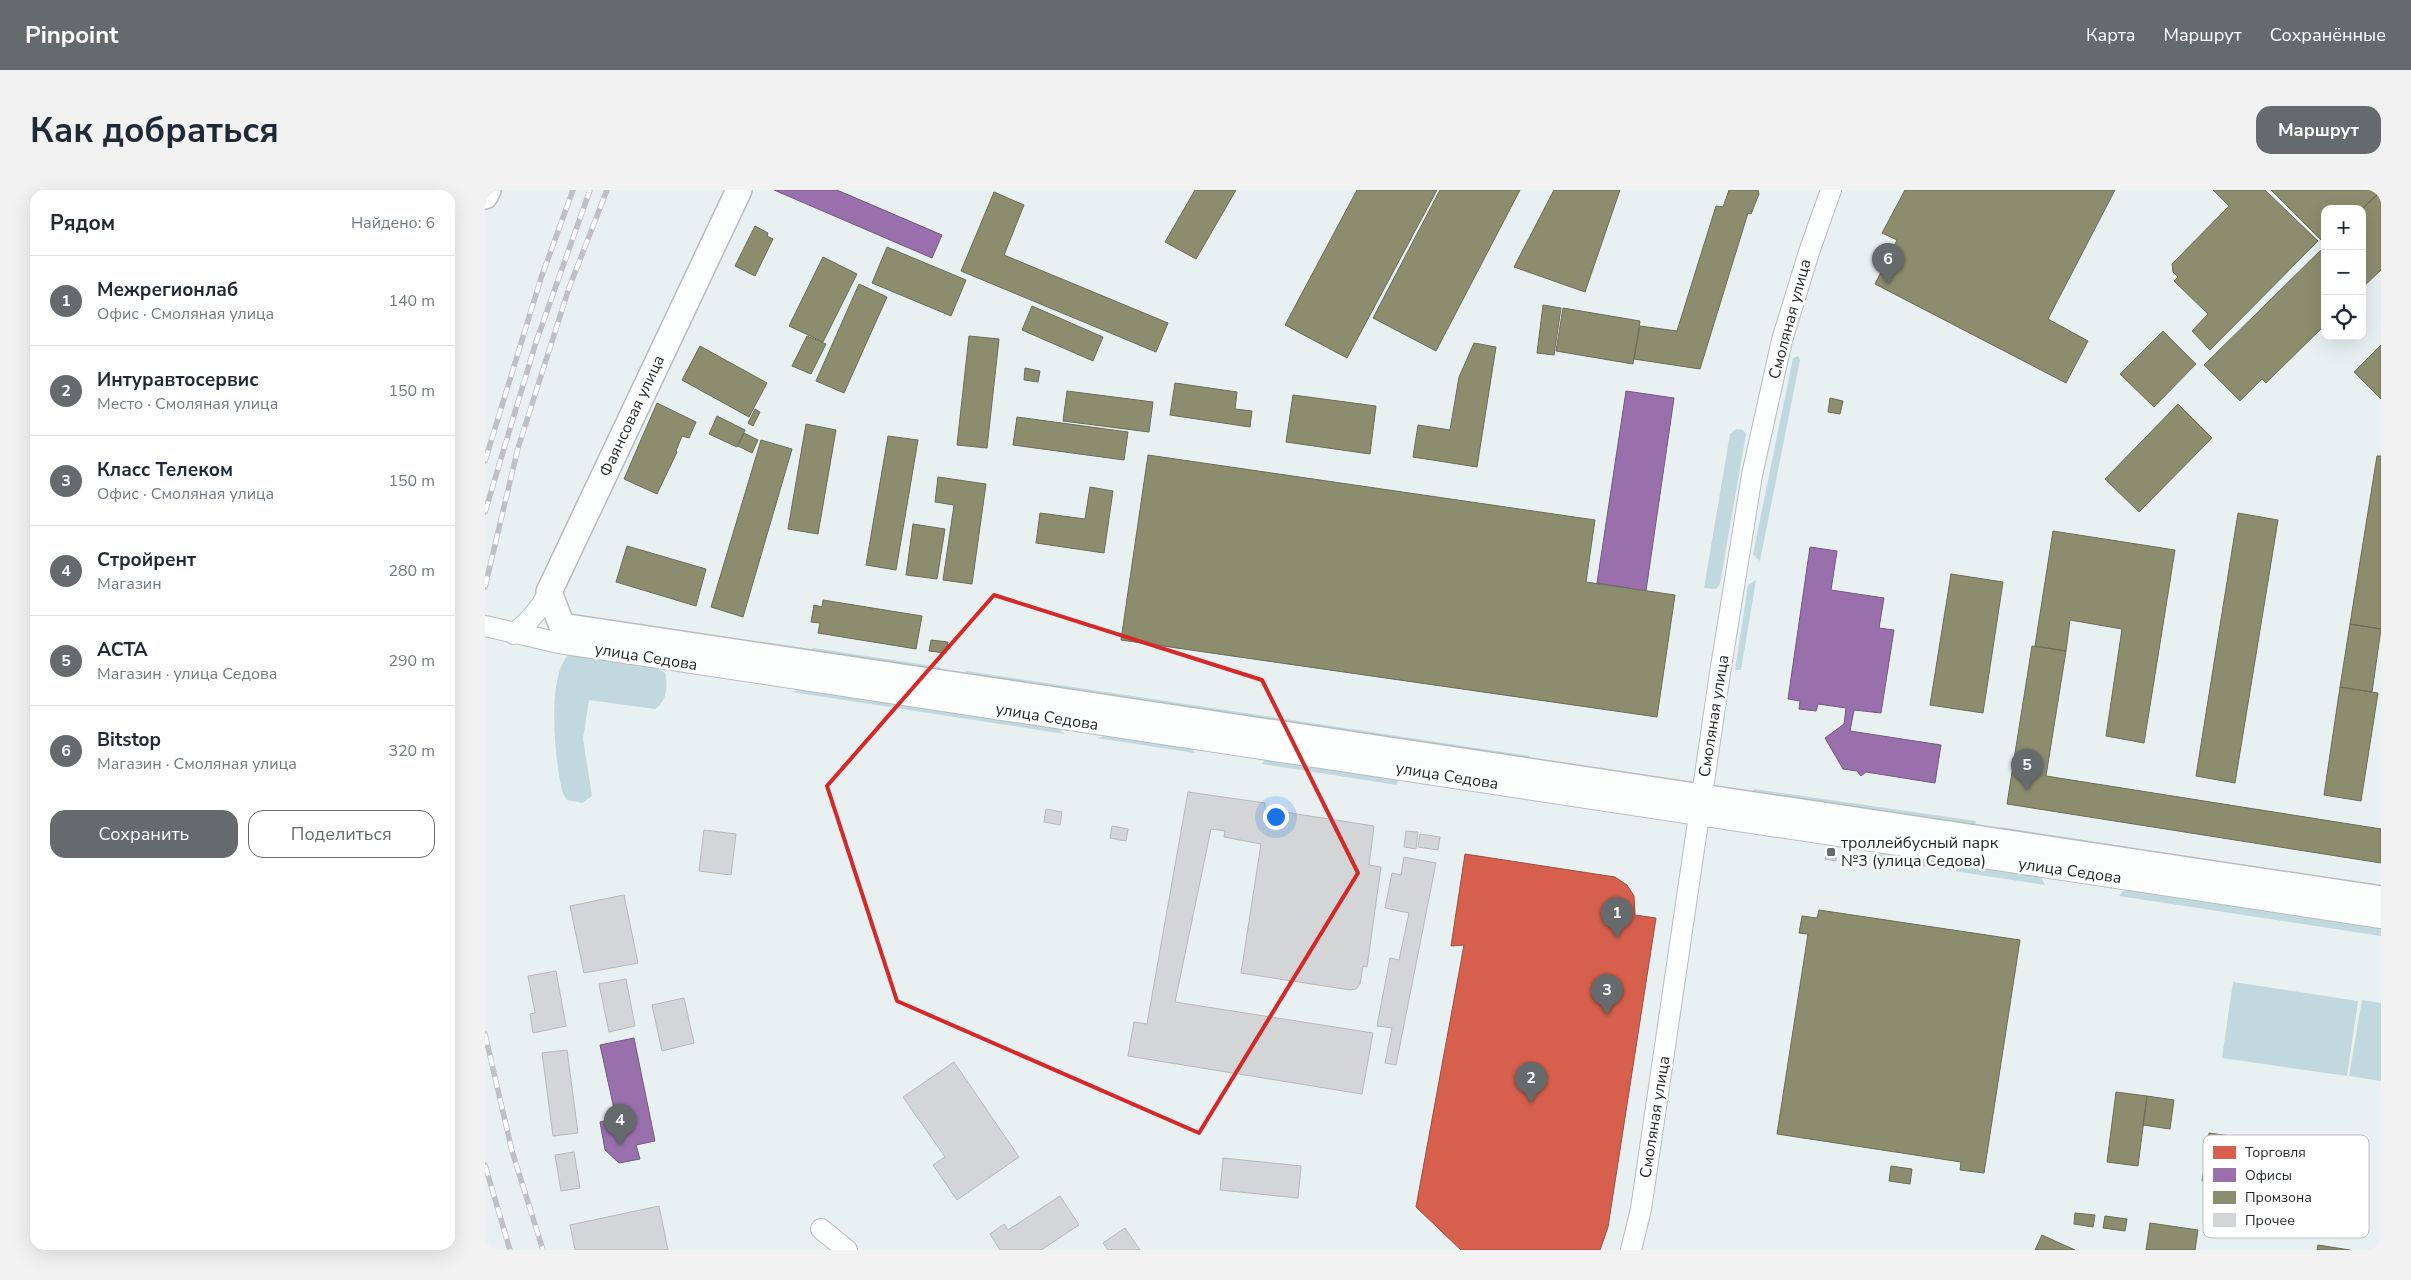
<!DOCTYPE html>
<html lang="ru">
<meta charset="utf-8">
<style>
:root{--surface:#fff;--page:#f2f2f3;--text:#1f2937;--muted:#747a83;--line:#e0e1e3;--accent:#656b6d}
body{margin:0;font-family:"Nunito Sans",sans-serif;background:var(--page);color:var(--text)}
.controls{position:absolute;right:15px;top:15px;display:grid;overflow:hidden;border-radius:10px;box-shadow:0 5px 20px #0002}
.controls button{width:45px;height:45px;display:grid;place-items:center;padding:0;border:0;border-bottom:1px solid var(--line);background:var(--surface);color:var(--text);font:25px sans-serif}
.you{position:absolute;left:790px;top:626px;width:18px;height:18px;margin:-12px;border:4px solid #fff;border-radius:50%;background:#1a73e8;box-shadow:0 0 0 8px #1a73e833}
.badge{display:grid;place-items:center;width:32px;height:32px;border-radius:50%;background:var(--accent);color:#fff;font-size:16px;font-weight:700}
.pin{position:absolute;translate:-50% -41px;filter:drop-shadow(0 1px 2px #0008)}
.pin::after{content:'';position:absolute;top:26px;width:18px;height:15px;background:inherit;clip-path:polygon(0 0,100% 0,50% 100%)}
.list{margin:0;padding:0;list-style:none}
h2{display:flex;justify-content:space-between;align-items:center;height:65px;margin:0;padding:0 20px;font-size:21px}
h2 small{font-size:16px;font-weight:400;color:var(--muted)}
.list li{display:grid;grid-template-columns:32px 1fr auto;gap:15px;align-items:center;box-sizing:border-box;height:90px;padding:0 20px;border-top:1px solid var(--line)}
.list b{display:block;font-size:19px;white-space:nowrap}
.list p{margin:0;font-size:16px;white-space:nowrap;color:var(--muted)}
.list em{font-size:16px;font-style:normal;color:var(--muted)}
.actions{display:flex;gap:10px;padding:15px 20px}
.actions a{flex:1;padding:11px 0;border:1px solid var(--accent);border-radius:15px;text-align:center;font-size:18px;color:var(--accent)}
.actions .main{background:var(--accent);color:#fff}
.icon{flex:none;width:28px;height:28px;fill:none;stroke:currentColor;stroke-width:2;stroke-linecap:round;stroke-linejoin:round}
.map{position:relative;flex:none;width:1896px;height:1060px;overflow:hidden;border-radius:15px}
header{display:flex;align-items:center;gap:30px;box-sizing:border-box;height:70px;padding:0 25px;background:var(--accent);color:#fff}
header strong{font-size:24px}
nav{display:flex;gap:28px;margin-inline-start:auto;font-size:18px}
.intro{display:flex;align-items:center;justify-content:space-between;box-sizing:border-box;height:120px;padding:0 30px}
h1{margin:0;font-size:35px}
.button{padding:12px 22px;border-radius:15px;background:var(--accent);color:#fff;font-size:18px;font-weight:700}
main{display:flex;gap:30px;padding:0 30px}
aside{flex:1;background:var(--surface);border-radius:15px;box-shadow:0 5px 20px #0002}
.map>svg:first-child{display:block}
.green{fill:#c1d8de}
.shops{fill:#d6604d;stroke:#9f4e41}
.offices{fill:#9970ab;stroke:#745983}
.industry{fill:#8c8c6e;stroke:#6b6d58}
.building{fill:#d3d5d7;stroke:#b7b8ba}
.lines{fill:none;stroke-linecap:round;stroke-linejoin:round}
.minor-casing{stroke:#b7bdbf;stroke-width:22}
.tertiary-casing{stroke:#b7bdbf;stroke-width:28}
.minor{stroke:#fcfdfd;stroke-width:20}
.tertiary{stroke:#fcfdfd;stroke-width:25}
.rail-casing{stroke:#bec0c1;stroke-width:5.5}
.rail{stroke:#fff;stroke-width:4;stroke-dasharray:11;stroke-linecap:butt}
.marked{fill:none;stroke:#d62828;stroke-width:4;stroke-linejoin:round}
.poi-dot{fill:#656b6d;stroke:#fff;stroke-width:2}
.labels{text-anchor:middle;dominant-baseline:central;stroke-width:5;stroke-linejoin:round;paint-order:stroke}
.street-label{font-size:16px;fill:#1f2426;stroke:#fff}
.poi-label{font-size:16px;fill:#1f2426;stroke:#fff;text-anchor:start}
.key{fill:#fff;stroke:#bcbdbe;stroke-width:1}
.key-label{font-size:14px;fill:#1f2426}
</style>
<header>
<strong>Pinpoint</strong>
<nav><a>Карта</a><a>Маршрут</a><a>Сохранённые</a></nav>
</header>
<div class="intro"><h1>Как добраться</h1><a class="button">Маршрут</a></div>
<main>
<aside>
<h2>Рядом<small>Найдено: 6</small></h2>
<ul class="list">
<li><span class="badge">1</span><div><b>Межрегионлаб</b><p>Офис · Смоляная улица</p></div><em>140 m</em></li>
<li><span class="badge">2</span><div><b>Интуравтосервис</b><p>Место · Смоляная улица</p></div><em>150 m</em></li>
<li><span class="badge">3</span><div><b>Класс Телеком</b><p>Офис · Смоляная улица</p></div><em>150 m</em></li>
<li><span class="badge">4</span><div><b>Стройрент</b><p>Магазин</p></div><em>280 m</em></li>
<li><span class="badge">5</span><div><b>АСТА</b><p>Магазин · улица Седова</p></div><em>290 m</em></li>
<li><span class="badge">6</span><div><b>Bitstop</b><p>Магазин · Смоляная улица</p></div><em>320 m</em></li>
</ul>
<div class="actions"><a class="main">Сохранить</a><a>Поделиться</a></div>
</aside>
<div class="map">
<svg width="1896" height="1060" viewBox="0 0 1896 1060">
<rect width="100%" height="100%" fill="#e8f0f2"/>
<path class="green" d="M1313,166L1315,170L1275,371L1268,364L1308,168Z
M1251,239L1258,240L1261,244L1235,394L1231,399L1219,398L1245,244Z
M1271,390L1256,480H1250L1263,395Z
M328,458L455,477V483L326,464Z
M83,465L172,478L180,483C183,497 182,511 170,519L104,510L98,549L107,606L97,613L82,610L78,604C70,574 61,489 83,465Z
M481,481L1045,566L1044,571L480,487Z
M317,499L572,538L580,544L307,502Z
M624,545L705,557L710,563L612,548Z
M780,569L913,589L912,595L777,574Z
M1269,599L1491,631L1490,639L1267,605Z
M1515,637L1644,657L1642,659L1514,642Z
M1391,661L1551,685L1557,689L1560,695L1390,669Z
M1643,699L1896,737V746L1634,706L1637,702Z
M1748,792L1873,811L1862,886L1737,868Z
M1877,810L1896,813V891L1864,886Z"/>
<path class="shops" d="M980,664L1130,687L1142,695L1149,706L1150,725L1171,728L1123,1037L1115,1060H976L931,1017L979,755L966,756Z"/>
<path class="offices" d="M289,0H352L457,45L447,68Z
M1141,201L1189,208L1161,401L1112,393Z
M1325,357L1352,361L1346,400L1399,408L1394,438L1409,440L1396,523L1369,520L1365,541L1456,555L1450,593L1381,582L1376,586L1372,581L1358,579L1340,548L1359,534L1361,518L1333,514L1331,521L1314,519L1315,511L1303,509Z
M149,848L170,951L151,955L155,969L134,973L120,960L115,932L131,928L115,855Z"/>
<path class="industry" d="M710,0H751L711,69L680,52Z
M872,0H952L862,168L800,135Z
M955,0H1035L951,161L888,128Z
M1069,0H1135L1100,102L1029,77Z
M1244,0H1273L1274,4L1266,24L1263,23L1215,179L1149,169L1155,136L1192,141L1231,16L1238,17Z
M1420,0H1630L1563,129L1603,151L1581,193L1390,94L1412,50L1397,43Z
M1728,0H1780L1833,51L1725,160L1707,141L1723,124L1689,91L1693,87L1688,82L1687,74L1744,16Z
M1786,0H1896V1L1877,19H1840V54Z
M1896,1V80L1877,98V19Z
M509,2L539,15L519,65L683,133L671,162L476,81Z
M270,36L283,43L282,46L288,49L270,86L250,76Z
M1840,56V135L1781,193L1777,189L1755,211L1719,175Z
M402,57L481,90L466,126L387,93Z
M338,67L372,84L338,152L304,136Z
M374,94L402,107L359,203L331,191Z
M1058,115L1076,118L1069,165L1052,163Z
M547,116L618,147L608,171L537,140Z
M1078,118L1155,131L1148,174L1071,161Z
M1678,141L1711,174L1669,217L1635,184Z
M322,146L341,154L326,184L307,176Z
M484,146L514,149L502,258L472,255Z
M989,153L1011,157L992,277L928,267L933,235L965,240L974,187Z
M1896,155V209L1869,182Z
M215,156L282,193L264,227L197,190Z
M540,178L555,181L553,192L539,190Z
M690,193L752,202L750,219L767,221L765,237L685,225Z
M582,201L668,212L664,242L578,231Z
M808,205L891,216L885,264L801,252Z
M1345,208L1358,211L1355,224L1343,222Z
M172,213L211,232L204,248L197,246L191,261L192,262L172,304L139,289Z
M1693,214L1727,248L1654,322L1620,289Z
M270,219L275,222L268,236L263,233Z
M232,226L260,240L252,257L224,244Z
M532,227L643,242L639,270L528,255Z
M321,234L351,240L333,344L303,339Z
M259,243L273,250L267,263L253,256Z
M403,246L433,250L411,380L381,375Z
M276,250L307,259L258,427L226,417Z
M663,265L1110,330L1101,392L1190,405L1172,527L636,450Z
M1892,266H1896V439L1865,434Z
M453,287L501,294L487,394L458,390L469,315L450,312Z
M605,297L628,301L619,363L551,353L555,323L600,329Z
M1753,323L1793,330L1750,593L1711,586Z
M428,334L460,339L452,389L421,385Z
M1568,341L1690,360L1659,553L1621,546L1637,439L1585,430L1581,461L1550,456Z
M142,356L221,379L211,416L131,392Z
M1466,384L1518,392L1498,523L1445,515Z
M338,410L437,426L431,459L333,443L335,433L326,432L329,415L337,417Z
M1865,434L1896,439L1887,502L1855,497Z
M446,450L463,452L461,463L444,461Z
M1547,456L1581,461L1561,586L1896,639V673L1522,614Z
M1855,497L1893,503L1876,611L1839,605Z
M1334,720L1535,750L1499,983L1475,980L1476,972L1292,944L1323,744L1314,743L1317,726L1332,728Z
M1631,902L1662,906L1653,976L1622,972Z
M1662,906L1689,910L1685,939L1658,935Z
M1724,943L1852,961L1845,1010L1717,991Z
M1406,976L1427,979L1425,994L1404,991Z
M1590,1023L1610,1025L1608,1037L1589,1034Z
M1620,1026L1642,1029L1640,1041L1618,1038Z
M1665,1033L1713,1040L1710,1060H1661Z
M1557,1045L1590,1060H1550Z
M1833,1055L1865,1060H1832Z"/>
<path class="building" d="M703,602L780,613V619L889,636L884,675L896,677L882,777L878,776L875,794L871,799L865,800L756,783L776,654L739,647L740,641L726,639L690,812L888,843L877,904L643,866L649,832L662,834Z
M561,619L577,622L575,635L559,632Z
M627,636L643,639L641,651L625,648Z
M219,640L251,644L246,685L214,681Z
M921,641L933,642L931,659L919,657Z
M935,644L955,647L953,660L933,657Z
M1341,665L1351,667V671L1340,669Z
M919,667L951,673L911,875L900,873L907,838L892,836L905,768L914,770L924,723L900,718L907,683L916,685Z
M139,705L153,773L99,783L85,716Z
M71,781L81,836L48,843L45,824L50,823L43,786Z
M141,789L150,836L124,842L114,794Z
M199,808L209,853L177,861L167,815Z
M82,860L93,943L68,946L57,863Z
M469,872L534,967L472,1010L448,975L460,967L418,907Z
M89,962L95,998L76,1001L70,965Z
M738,968L816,976L813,1008L735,1000Z
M575,1006L594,1035L556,1060H515L505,1044L519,1034L523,1040Z
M174,1016L183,1060H90L85,1035Z
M640,1038L655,1060H623L618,1053Z"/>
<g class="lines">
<defs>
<path id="minor" d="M0,436L74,453L1896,728
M29,444C44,431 55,420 64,402
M336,1039L362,1060
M1146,1060L1156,1019L1235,483L1267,285L1297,150L1324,62L1346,0"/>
<path id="tertiary" d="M254,0L64,402L77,436L1896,709
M0,6L3,0"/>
</defs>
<use href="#minor" class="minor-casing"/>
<use href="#tertiary" class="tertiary-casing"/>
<use href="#minor" class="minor"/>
<use href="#tertiary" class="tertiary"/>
<defs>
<path id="rail" d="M0,271L56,88L88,0
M0,322L51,152L105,0
M0,397L33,258L84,98L122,0
M0,844L27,961L58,1060
M0,975L25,1060"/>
</defs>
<use href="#rail" class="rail-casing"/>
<use href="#rail" class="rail"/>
</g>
<path class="marked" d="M509,405L777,490L873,683L714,943L412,811L342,596Z"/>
<rect class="poi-dot" x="1341" y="657" width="10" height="10" rx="2.5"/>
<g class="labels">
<g class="street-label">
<text transform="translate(1305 129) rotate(-75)">Смоляная улица</text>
<text transform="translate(147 226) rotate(-65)">Фаянсовая улица</text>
<text transform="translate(161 467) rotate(9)">улица Седова</text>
<text transform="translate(1229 526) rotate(-81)">Смоляная улица</text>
<text transform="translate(562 527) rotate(9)">улица Седова</text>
<text transform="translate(962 586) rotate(9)">улица Седова</text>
<text transform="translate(1585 681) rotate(8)">улица Седова</text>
<text transform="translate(1170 927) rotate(-81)">Смоляная улица</text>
</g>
<g class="poi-label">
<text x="1356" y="653">троллейбусный парк<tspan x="1356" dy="18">№3 (улица Седова)</tspan></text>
</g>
</g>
<rect x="1718" y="945" width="166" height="103" rx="8" class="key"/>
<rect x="1728" y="956" width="23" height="13" fill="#d6604d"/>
<rect x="1728" y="978" width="23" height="14" fill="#9970ab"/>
<rect x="1728" y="1001" width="23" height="13" fill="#8c8c6e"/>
<rect x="1728" y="1023" width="23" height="14" fill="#d3d5d7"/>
<g class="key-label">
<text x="1760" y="967">Торговля</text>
<text x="1760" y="990">Офисы</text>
<text x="1760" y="1012">Промзона</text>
<text x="1760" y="1035">Прочее</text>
</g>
</svg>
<div class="controls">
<button>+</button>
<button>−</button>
<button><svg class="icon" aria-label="locate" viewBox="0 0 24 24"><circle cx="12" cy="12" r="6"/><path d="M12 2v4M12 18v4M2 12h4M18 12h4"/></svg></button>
</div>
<div class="you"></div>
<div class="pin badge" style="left:1132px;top:748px">1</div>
<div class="pin badge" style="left:1046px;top:913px">2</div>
<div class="pin badge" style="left:1122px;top:825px">3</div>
<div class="pin badge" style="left:135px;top:955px">4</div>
<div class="pin badge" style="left:1542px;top:600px">5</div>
<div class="pin badge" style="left:1403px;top:94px">6</div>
</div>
</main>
